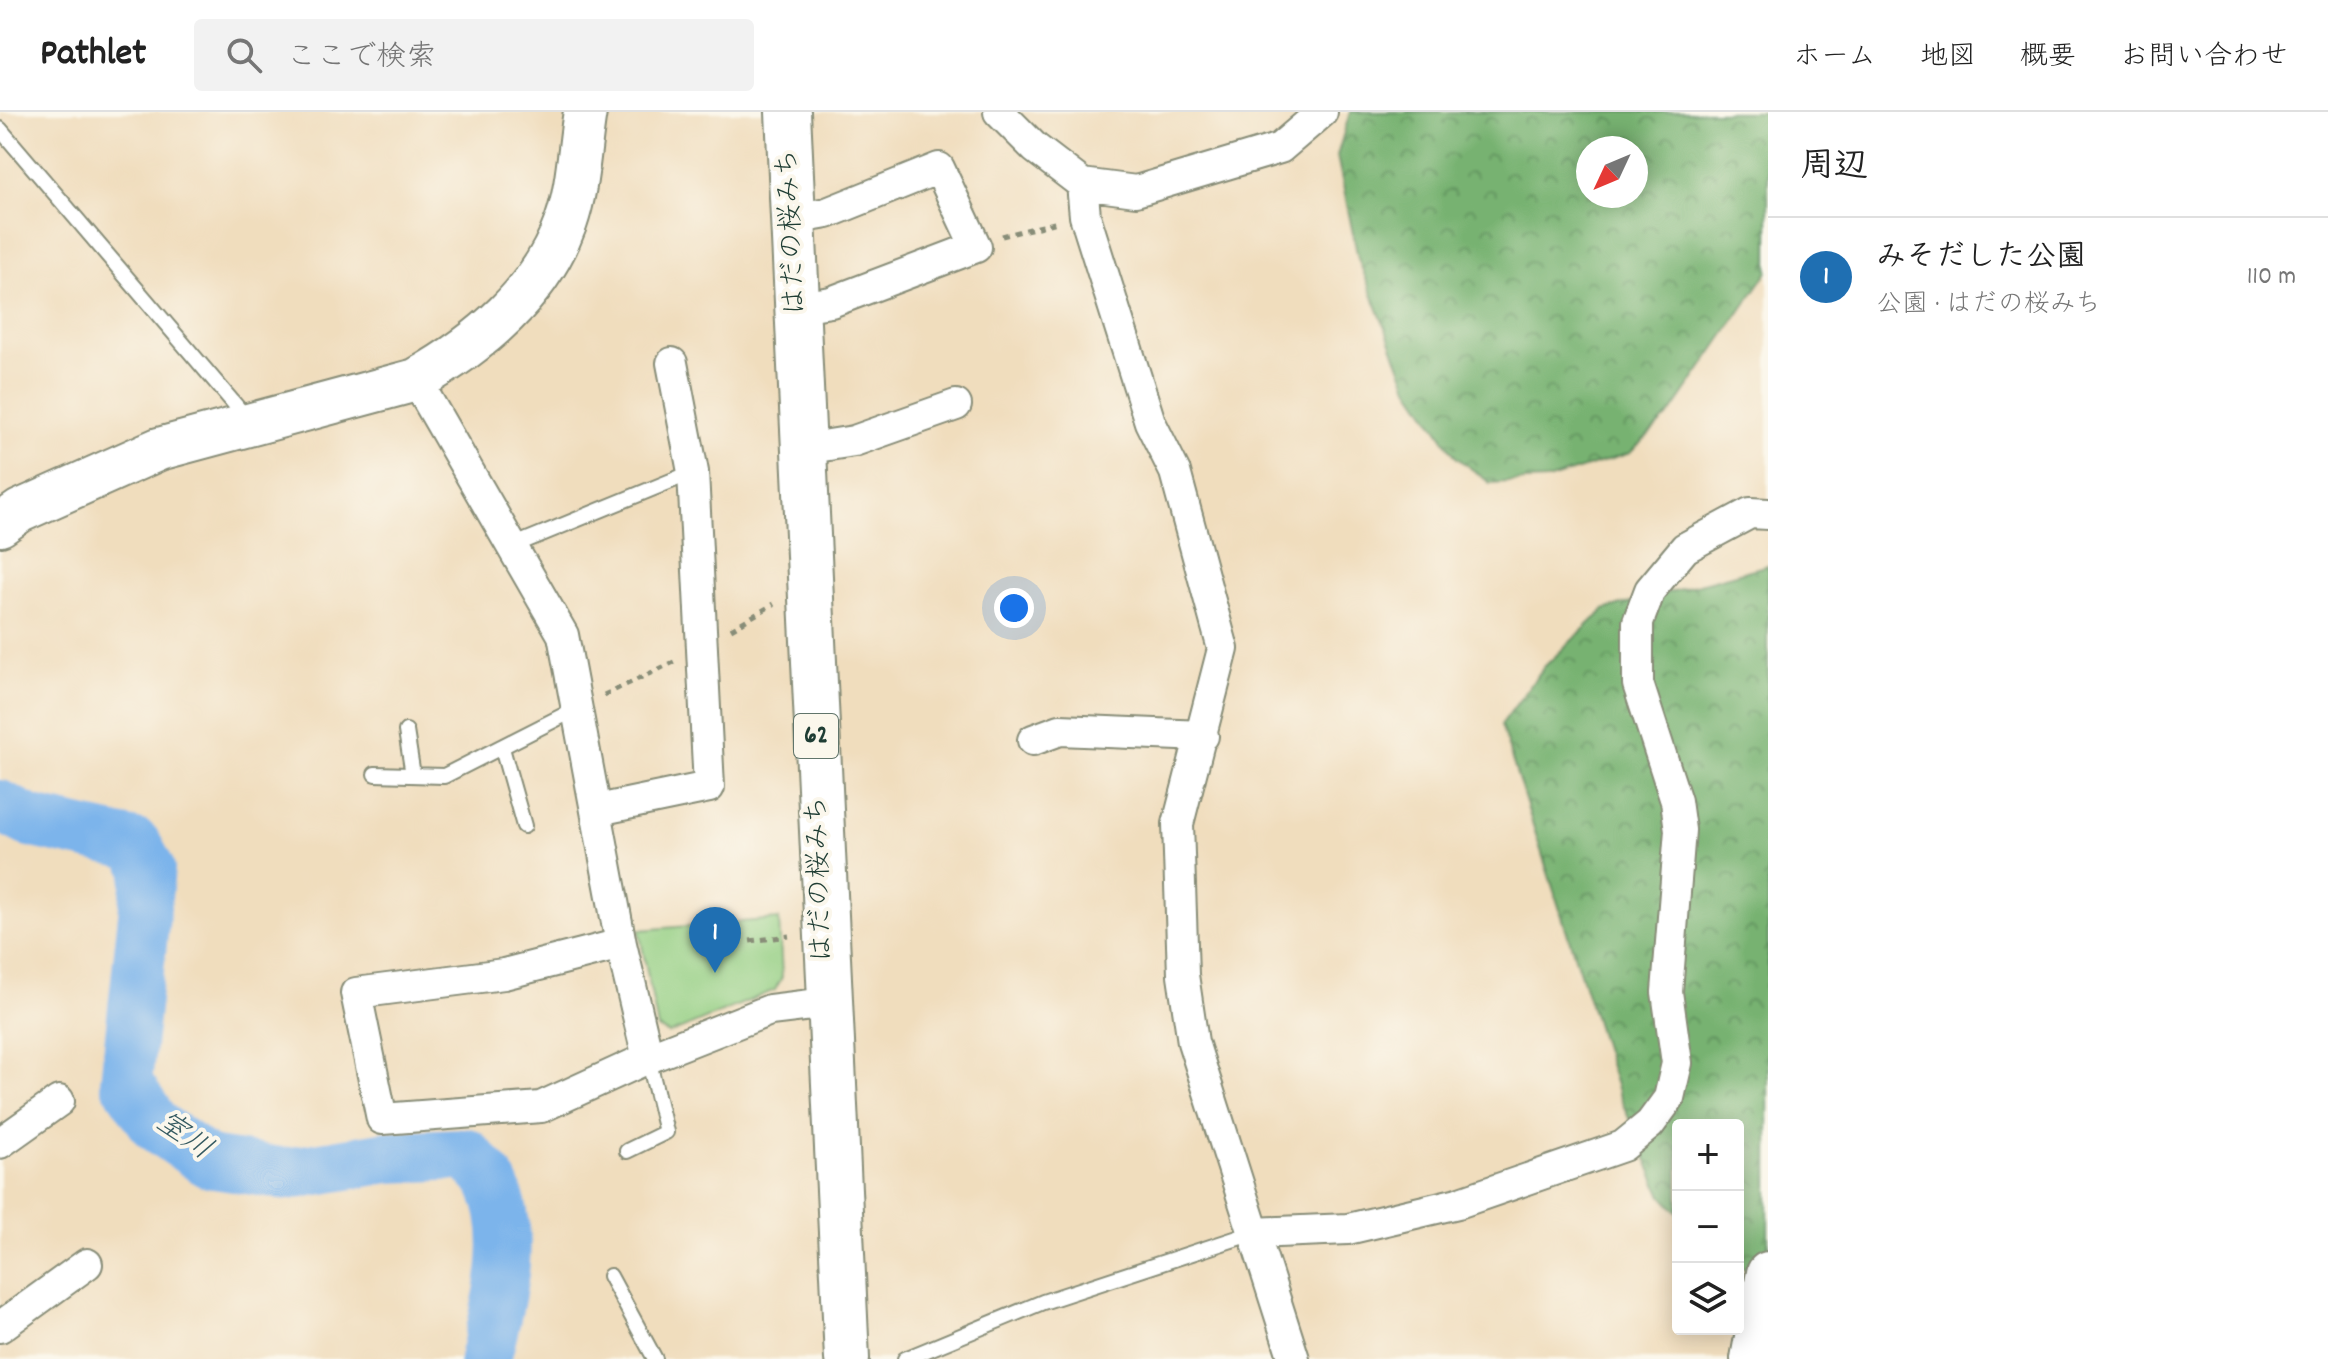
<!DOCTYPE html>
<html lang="ja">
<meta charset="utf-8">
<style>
:root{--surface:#fff;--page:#f2f2f2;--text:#222;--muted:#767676;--line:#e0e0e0;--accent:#1f6fb2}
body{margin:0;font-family:Dekko,"Klee One",sans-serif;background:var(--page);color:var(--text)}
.controls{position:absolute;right:24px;bottom:24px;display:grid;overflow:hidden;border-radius:8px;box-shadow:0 4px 20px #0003}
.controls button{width:72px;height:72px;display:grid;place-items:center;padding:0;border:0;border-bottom:2px solid var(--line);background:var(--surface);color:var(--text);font:40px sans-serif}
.compass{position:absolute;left:1576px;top:24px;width:72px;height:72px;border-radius:50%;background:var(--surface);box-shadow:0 4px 20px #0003;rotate:226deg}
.you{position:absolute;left:1014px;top:496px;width:28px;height:28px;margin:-20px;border:6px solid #fff;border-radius:50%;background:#1a73e8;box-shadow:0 0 0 12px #1a73e833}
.badge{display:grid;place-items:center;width:52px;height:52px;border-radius:50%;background:var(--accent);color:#fff;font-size:26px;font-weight:700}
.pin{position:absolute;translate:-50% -66px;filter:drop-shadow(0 2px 4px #0008)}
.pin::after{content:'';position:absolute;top:42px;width:28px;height:24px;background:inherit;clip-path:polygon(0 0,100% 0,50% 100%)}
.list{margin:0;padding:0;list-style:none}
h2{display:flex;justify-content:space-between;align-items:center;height:104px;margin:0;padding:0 32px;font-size:34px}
h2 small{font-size:26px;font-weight:400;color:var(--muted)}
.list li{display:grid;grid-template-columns:52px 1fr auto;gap:24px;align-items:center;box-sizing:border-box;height:120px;padding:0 32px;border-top:2px solid var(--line)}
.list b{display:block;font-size:30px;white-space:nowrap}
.list p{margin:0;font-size:26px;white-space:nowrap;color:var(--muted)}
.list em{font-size:26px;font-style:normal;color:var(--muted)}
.icon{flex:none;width:44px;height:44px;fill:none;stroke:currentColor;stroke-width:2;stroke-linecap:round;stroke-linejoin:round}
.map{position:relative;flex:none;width:1768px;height:1247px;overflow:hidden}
header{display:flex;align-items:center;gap:48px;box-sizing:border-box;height:112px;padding:0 40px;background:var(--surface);border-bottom:2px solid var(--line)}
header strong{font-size:38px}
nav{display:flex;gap:44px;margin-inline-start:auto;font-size:28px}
.search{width:560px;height:72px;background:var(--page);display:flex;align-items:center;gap:20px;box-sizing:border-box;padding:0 28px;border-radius:8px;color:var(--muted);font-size:30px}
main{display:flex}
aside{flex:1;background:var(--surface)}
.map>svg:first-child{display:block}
.green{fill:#94cf83;stroke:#5a865c;stroke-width:2}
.forest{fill:url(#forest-crowns);stroke:#4b7852;stroke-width:2;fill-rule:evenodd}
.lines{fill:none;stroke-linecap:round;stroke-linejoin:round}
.river{stroke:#7bb4eb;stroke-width:52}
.lane-casing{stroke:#888d78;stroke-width:18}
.street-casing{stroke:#888d78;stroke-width:34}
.secondary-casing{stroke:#888d78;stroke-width:46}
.primary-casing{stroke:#888d78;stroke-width:48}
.path{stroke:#888d78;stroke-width:5;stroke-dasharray:6 6;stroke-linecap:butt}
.lane{stroke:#fff;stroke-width:14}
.street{stroke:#fff;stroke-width:30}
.secondary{stroke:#fff;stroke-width:42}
.primary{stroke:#fff;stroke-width:44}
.labels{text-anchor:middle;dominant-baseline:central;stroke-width:8;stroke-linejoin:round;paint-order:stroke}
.shield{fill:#fbf7ec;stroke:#61756b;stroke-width:2}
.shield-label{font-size:26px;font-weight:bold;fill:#1f3d34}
.street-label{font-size:28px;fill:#1f3d34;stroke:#fbf7ec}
.water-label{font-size:30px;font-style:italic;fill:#365b62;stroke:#fbf7ec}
</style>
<header>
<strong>Pathlet</strong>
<div class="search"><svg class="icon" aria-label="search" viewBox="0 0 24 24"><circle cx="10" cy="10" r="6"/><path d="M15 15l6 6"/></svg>ここで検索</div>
<nav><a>ホーム</a><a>地図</a><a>概要</a><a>お問い合わせ</a></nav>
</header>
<main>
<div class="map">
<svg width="1768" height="1247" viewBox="0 0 1768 1247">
<defs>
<pattern id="forest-crowns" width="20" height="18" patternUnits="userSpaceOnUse" patternTransform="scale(2)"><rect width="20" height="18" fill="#77b271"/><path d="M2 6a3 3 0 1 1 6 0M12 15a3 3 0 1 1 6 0" fill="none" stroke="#61925e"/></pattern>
</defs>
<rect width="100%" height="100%" fill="#fbf7ec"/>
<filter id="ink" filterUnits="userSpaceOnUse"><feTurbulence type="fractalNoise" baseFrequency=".0125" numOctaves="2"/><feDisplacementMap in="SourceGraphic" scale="16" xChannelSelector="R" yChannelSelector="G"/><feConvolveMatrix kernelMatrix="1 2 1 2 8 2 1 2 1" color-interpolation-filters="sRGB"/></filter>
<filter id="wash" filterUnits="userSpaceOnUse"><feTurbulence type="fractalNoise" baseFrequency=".006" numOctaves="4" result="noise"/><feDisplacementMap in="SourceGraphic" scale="32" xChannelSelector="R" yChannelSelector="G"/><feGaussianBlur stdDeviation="1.8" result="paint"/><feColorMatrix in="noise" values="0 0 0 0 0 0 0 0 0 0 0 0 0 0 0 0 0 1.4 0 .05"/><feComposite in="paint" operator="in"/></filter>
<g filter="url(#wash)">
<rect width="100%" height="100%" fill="#f0ddbd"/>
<path class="green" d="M779,807L782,865L775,878L669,922L658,916L639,818Z"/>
<path class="forest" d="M1350,0H1768V159L1670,302L1630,341L1547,368L1490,371L1456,345L1407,272L1358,146L1337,44ZM1588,36H1636V84H1588Z
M1768,453V1166L1738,1154V1013H1678V1101L1662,1084L1619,983L1501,613L1544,555L1604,498Z"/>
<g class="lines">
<path class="river" d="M0,694L29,709L136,733L149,757L126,970L155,1013L208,1050L286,1062L388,1045L466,1042C474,1051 489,1063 494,1075C517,1127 498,1195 485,1247"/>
</g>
</g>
<g filter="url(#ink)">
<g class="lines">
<defs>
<path id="lane" d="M0,17L249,309
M510,435L693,360
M406,619L413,663
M502,636L524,714
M375,662L444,664L578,596
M627,1039L666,1020L648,946
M610,1164L655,1247
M905,1247L1043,1190L1253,1121"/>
<path id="street" d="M999,0L1035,36L1082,72L1136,79L1280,36L1322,0
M1082,72L1085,104L1150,310L1175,360L1223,537L1178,712L1183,863L1193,930L1294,1247
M793,107L827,101L939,56L976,135L831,190L798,195
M416,268L563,523L621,832L648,946
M804,337L854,329L956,293
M1033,628L1060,618L1203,624
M598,698L709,675L693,360L672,251
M621,832L504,862L356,881L382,1007L541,995L648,946L770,898L828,891
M0,1031L59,989
M1253,1121L1348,1117L1458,1091L1623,1034L1650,1012L1669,986L1677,951L1667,880L1680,718L1676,689L1638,572V510L1650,478L1685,436L1750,401L1768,402
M0,1215L87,1152"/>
<path id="secondary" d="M0,413L20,399L159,337L416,268C481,231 540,182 566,110C578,76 579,35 585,0
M1752,1247L1768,1161"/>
<path id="primary" d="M788,0L847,1247"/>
</defs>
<use href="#lane" class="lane-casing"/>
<use href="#street" class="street-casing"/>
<use href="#secondary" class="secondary-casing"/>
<use href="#primary" class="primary-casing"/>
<path class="path" d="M1002,124L1058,110
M731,517L774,492
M604,583L674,550
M750,829L789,824"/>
<use href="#lane" class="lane"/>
<use href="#street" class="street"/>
<use href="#secondary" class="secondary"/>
<use href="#primary" class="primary"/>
</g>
</g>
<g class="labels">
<rect class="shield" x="794" y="602" width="44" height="44" rx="6"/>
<g class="shield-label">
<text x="816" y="624">62</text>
</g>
<g class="street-label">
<text transform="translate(794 120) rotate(-93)">はだの桜みち</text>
<text transform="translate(822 767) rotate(-92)">はだの桜みち</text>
</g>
<g class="water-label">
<text transform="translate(183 1026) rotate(35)">室川</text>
</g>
</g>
</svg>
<div class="controls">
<button>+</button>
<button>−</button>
<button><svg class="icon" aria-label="layers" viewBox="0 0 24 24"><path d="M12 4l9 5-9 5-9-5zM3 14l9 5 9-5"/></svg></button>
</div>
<svg class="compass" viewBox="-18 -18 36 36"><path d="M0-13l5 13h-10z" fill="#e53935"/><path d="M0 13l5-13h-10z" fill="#767676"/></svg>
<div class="you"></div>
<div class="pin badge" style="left:715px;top:861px">1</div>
</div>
<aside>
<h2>周辺<small></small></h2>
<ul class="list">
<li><span class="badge">1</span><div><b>みそだした公園</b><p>公園 · はだの桜みち</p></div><em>110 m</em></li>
</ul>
</aside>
</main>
